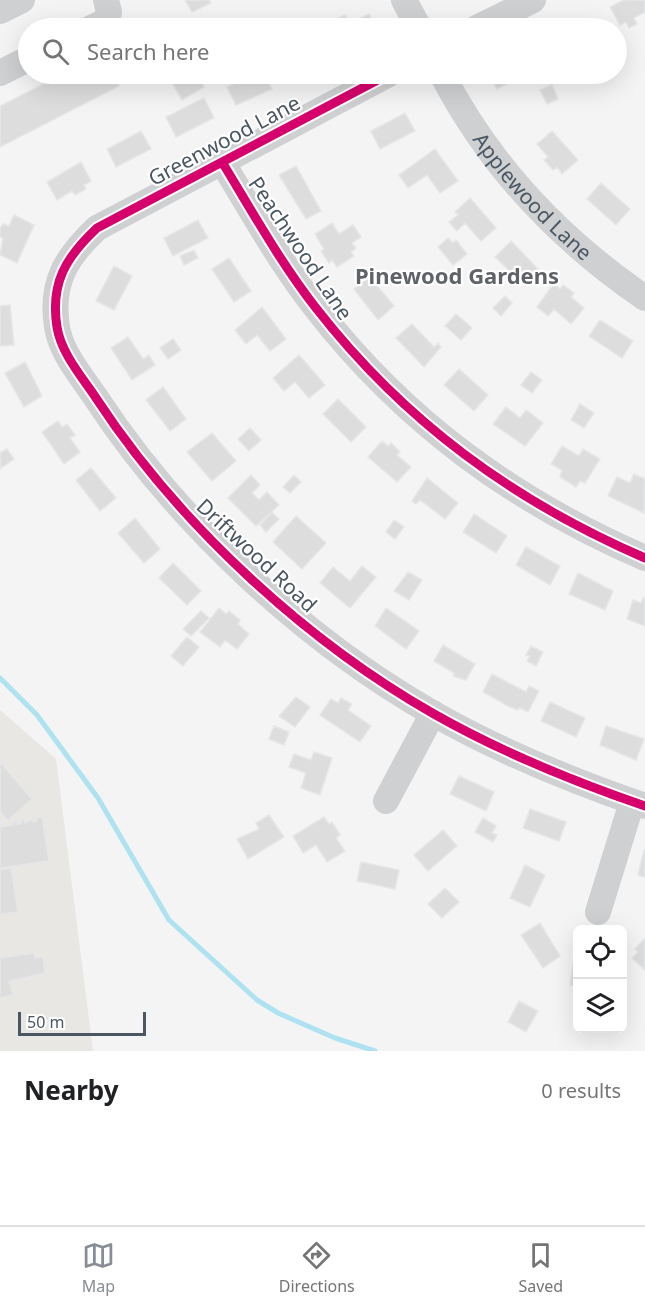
<!DOCTYPE html>
<style>
:root{--surface:#fff;--page:#f2f2f2;--text:#202124;--muted:#757577;--line:#e0e0e0;--accent:#868d94}
body{margin:0;font-family:"Noto Sans",sans-serif;background:var(--page);color:var(--text)}
.controls{position:absolute;right:18px;bottom:18px;display:grid;overflow:hidden;border-radius:9px;box-shadow:0 6px 24px #0002}
.controls button{width:54px;height:54px;display:grid;place-items:center;padding:0;border:0;border-bottom:2px solid var(--line);background:var(--surface);color:var(--text);font:30px sans-serif}
.scale{position:absolute;left:18px;bottom:15px;width:128px;box-sizing:border-box;padding-left:6px;border:3px solid #4a5661;border-top:0;font-size:16px;line-height:21px;white-space:nowrap;color:#4a5661;-webkit-text-stroke:4px #fff;paint-order:stroke}
.list{margin:0;padding:0;list-style:none}
h2{display:flex;justify-content:space-between;align-items:center;height:78px;margin:0;padding:0 24px;font-size:26px}
h2 small{font-size:20px;font-weight:400;color:var(--muted)}
.icon{flex:none;width:33px;height:33px;fill:none;stroke:currentColor;stroke-width:2;stroke-linecap:round;stroke-linejoin:round}
.map{position:relative;flex:none;width:645px;height:1051px;overflow:hidden}
.search{position:absolute;background:var(--surface);box-shadow:0 6px 24px #0002;left:18px;right:18px;top:18px;height:66px;display:flex;align-items:center;gap:15px;box-sizing:border-box;padding:0 21px;border-radius:33px;color:var(--muted);font-size:22px}
.sheet{height:174px;background:var(--surface)}
nav{display:flex;justify-content:space-around;align-items:center;box-sizing:border-box;height:84px;border-top:2px solid var(--line);background:var(--surface);font-size:16px;color:var(--muted)}
nav a{display:grid;justify-items:center;gap:3px}
nav .on{color:var(--accent)}
.map>svg:first-child{display:block}
.commercial{fill:#e8e7e3}
.lines{fill:none;stroke-linecap:round;stroke-linejoin:round}
.stream{stroke:#aee2f0;stroke-width:5}
.building{fill:#ddddde;stroke:#e5e6e7;stroke-width:1.5}
.minor{stroke:#ced0d2;stroke-width:26}
.cycleway-casing{stroke:#fff;stroke-width:13}
.cycleway{stroke:#d6006c;stroke-width:9}
.labels{text-anchor:middle;dominant-baseline:central;stroke-width:4.5;stroke-linejoin:round;paint-order:stroke}
.street-label{font-size:21px;fill:#4a5661;stroke:#fff}
.neighbourhood-label{font-size:22px;font-weight:bold;fill:#5f6368;stroke:#fff}
</style>
<div class="map">
<svg width="645" height="1051" viewBox="0 0 645 1051">
<rect width="100%" height="100%" fill="#f4f4f4"/>
<path class="commercial" d="M0,710L56,759L93,1051H0Z"/>
<g class="lines">
<path class="stream" d="M0,678L37,715L98,798L169,920L257,1000L278,1013L335,1038L375,1051"/>
</g>
<path class="building" d="M185,0H209L211,3L192,12Z
M624,0H645V12L634,18L637,24L629,28L626,22L620,25L610,7Z
M369,14L376,28H332L329,23L345,15L350,24Z
M63,74H112L119,86L0,147V106Z
M183,74H197L204,87L182,100L171,81Z
M245,74H264L272,89L236,105L227,87L247,77Z
M489,74H526L497,89Z
M552,85L558,99L547,104L540,90Z
M204,98L214,118L176,137L166,117Z
M405,113L415,131L380,149L371,131Z
M141,131L151,149L116,167L107,149Z
M552,131L578,160L562,174L557,167L553,170L544,160L548,157L537,144Z
M435,149L458,181L440,193L427,175L408,188L399,175Z
M81,162L91,181L84,185L86,189L75,195L72,191L57,200L47,182Z
M296,166L321,211L306,219L279,175Z
M601,183L630,209L616,225L587,199Z
M470,198L496,228L481,241L465,223L457,231L449,222L458,215L455,212Z
M14,215L34,225L17,263L0,255L3,238L0,237V229L3,224L9,226Z
M198,220L208,238L173,256L164,238Z
M332,223L339,234L353,225L361,237L352,243L356,248L351,252L354,256L337,267L332,260L329,263L321,251L324,249L315,234Z
M448,238L453,243L456,240L467,254L453,265L438,247Z
M511,241L538,269L523,284L495,257Z
M194,250L198,258L184,265L180,256Z
M229,258L251,291L234,302L212,269Z
M114,266L132,276L114,310L96,301Z
M369,276L394,306L378,320L354,289Z
M554,283L560,289L563,285L574,293L571,297L584,308L571,324L554,309L548,316L537,307Z
M505,296L512,303L501,316L493,308Z
M10,305L14,345L0,346V306Z
M262,307L286,339L270,351L257,335L246,344L235,330Z
M456,314L472,328L461,340L445,326Z
M600,320L633,341L622,358L589,336Z
M412,324L434,347L438,343L441,347L424,367L396,338Z
M128,337L143,359L149,355L155,365L132,380L111,348Z
M173,339L181,350L168,359L160,348Z
M299,355L325,385L309,398L295,382L284,391L273,378Z
M25,362L42,396L24,407L5,373Z
M459,369L488,395L474,411L444,385Z
M531,372L542,380L532,393L521,385Z
M163,387L186,419L170,431L146,400Z
M338,399L366,427L351,442L323,414Z
M580,404L594,413L584,428L571,420Z
M506,407L520,418L526,410L543,423L525,446L493,424Z
M58,421L62,427L67,424L75,435L70,438L80,452L64,464L42,432Z
M250,428L261,440L249,451L238,439Z
M212,433L236,461L212,481L187,452Z
M382,441L388,446L391,443L400,452L397,455L411,467L397,482L368,457Z
M562,446L579,456L583,449L600,459L585,483L580,481L576,487L560,477L562,470L551,464Z
M7,449L14,459L1,468L0,453Z
M91,468L116,498L100,511L76,480Z
M634,474L645,479L644,513L608,496L617,477L630,483Z
M251,475L260,485L252,493L259,500L267,492L279,505L256,526L228,498Z
M294,475L301,482L290,493L283,487Z
M427,478L458,503L445,519L420,500L416,504L412,501Z
M272,512L279,519L266,532L260,525Z
M474,514L507,536L496,553L463,532Z
M296,516L326,543L302,569L273,542Z
M135,518L160,549L144,563L118,533Z
M394,520L404,527L395,539L386,532Z
M526,547L560,566L550,585L516,565Z
M173,563L201,591L187,605L159,578Z
M362,566L376,577L350,608L320,583L333,567L350,581Z
M408,572L422,580L409,600L394,591Z
M578,573L613,591L605,610L569,594Z
M643,598L645,599V626L627,619L633,600L641,603Z
M219,608L226,614L229,611L240,620L238,624L249,634L237,649L225,640L220,647L200,632Z
M386,608L419,631L406,649L375,626Z
M201,611L209,618L191,636L183,629Z
M187,637L199,647L183,666L171,656Z
M443,645L475,664L466,680L453,676L454,673L434,661Z
M531,646L543,652L536,666L527,661L530,656L526,655Z
M492,674L526,692L529,686L539,691L528,712L519,707L518,710L510,707L483,692Z
M296,697L310,707L295,727L279,716Z
M341,698L352,704L348,710L371,726L360,742L320,715L331,699L338,703Z
M550,702L585,718L576,737L541,721Z
M274,726L289,732L284,745L269,739Z
M606,726L644,739L636,760L600,745Z
M314,752L332,758L320,795L301,788L306,773L289,767L294,754L311,760Z
M0,762L32,799L8,820L0,812Z
M459,776L494,792L486,811L450,794Z
M530,809L566,822L559,841L523,828Z
M269,815L284,837L248,859L237,839L259,829L256,823Z
M42,817L49,861L0,868V827L13,825V822L16,821V824H21V820H24L25,823L32,819L33,822L37,821V818Z
M324,817L329,824L332,822L334,825L340,835L336,838L345,851L327,862L316,845L303,853L293,836Z
M483,818L496,826L492,833L497,835L493,842L475,832Z
M443,830L457,846L428,871L414,855Z
M644,850H645V877L638,875Z
M361,862L399,870L395,889L357,881Z
M525,865L545,875L530,907L510,898Z
M11,868L18,912L0,914V870Z
M445,888L459,902L442,918L428,904Z
M540,923L560,956L543,968L521,935Z
M644,939H645V970L632,958L638,952L635,949Z
M34,953L35,958L43,957L45,973L9,981L13,995L0,998V958Z
M573,965H578V986L570,985Z
M519,1001L538,1011L526,1032L508,1022Z"/>
<g class="lines">
<g class="minor">
<path d="M404,0L419,28"/>
<path d="M0,11L22,0"/>
<path d="M91,28L106,21L109,12L106,0"/>
<path d="M477,28L533,0"/>
<path d="M0,73L28,59"/>
<path d="M389,74L97,228C66,257 50,283 57,327C61,353 82,377 96,398C178,523 304,640 434,714C501,752 572,781 645,806"/>
<path id="s1" d="M442,74C489,165 560,240 645,298"/>
<path d="M222,162C252,211 280,262 316,308C404,421 513,501 645,558"/>
<path d="M386,801L433,713"/>
<path d="M598,912L632,802"/>
</g>
<defs>
<path id="cycleway" d="M389,74L97,228C66,257 50,283 57,327C61,353 82,377 96,398C178,523 304,640 434,714C501,752 572,781 645,806
M222,162C252,211 280,262 316,308C404,421 513,501 645,558"/>
</defs>
<use href="#cycleway" class="cycleway-casing"/>
<use href="#cycleway" class="cycleway"/>
</g>
<g class="labels">
<g class="street-label">
<text transform="translate(224 140) rotate(-28)">Greenwood Lane</text>
<text stroke="none"><textPath href="#s1" startOffset="153">Applewood Lane</textPath></text>
<text transform="translate(301 248) rotate(56)">Peachwood Lane</text>
<text transform="translate(257 555) rotate(43)">Driftwood Road</text>
</g>
<g class="neighbourhood-label">
<text x="457" y="275">Pinewood Gardens</text>
</g>
</g>
</svg>
<div class="controls">
<button><svg class="icon" aria-label="locate" viewBox="0 0 24 24"><circle cx="12" cy="12" r="6"/><path d="M12 2v4M12 18v4M2 12h4M18 12h4"/></svg></button>
<button><svg class="icon" aria-label="layers" viewBox="0 0 24 24"><path d="M12 4l9 5-9 5-9-5zM3 14l9 5 9-5"/></svg></button>
</div>
<div class="scale">50 m</div>
<div class="search"><svg class="icon" aria-label="search" viewBox="0 0 24 24"><circle cx="10" cy="10" r="6"/><path d="M15 15l6 6"/></svg>Search here</div>
</div>
<section class="sheet">
<h2>Nearby<small>0 results</small></h2>
<ul class="list">
</ul>
</section>
<nav>
<a class="on"><svg class="icon" aria-label="map" viewBox="0 0 24 24"><path d="M3 6l6-2 6 2 6-2v14l-6 2-6-2-6 2zM9 4v14M15 6v14"/></svg>Map</a>
<a><svg class="icon" aria-label="directions" viewBox="0 0 24 24"><path d="M12 3l9 9-9 9-9-9zM9 14v-3h6M13 9l2 2-2 2"/></svg>Directions</a>
<a><svg class="icon" aria-label="saved" viewBox="0 0 24 24"><path d="M7 4h10v16l-5-4-5 4z"/></svg>Saved</a>
</nav>
